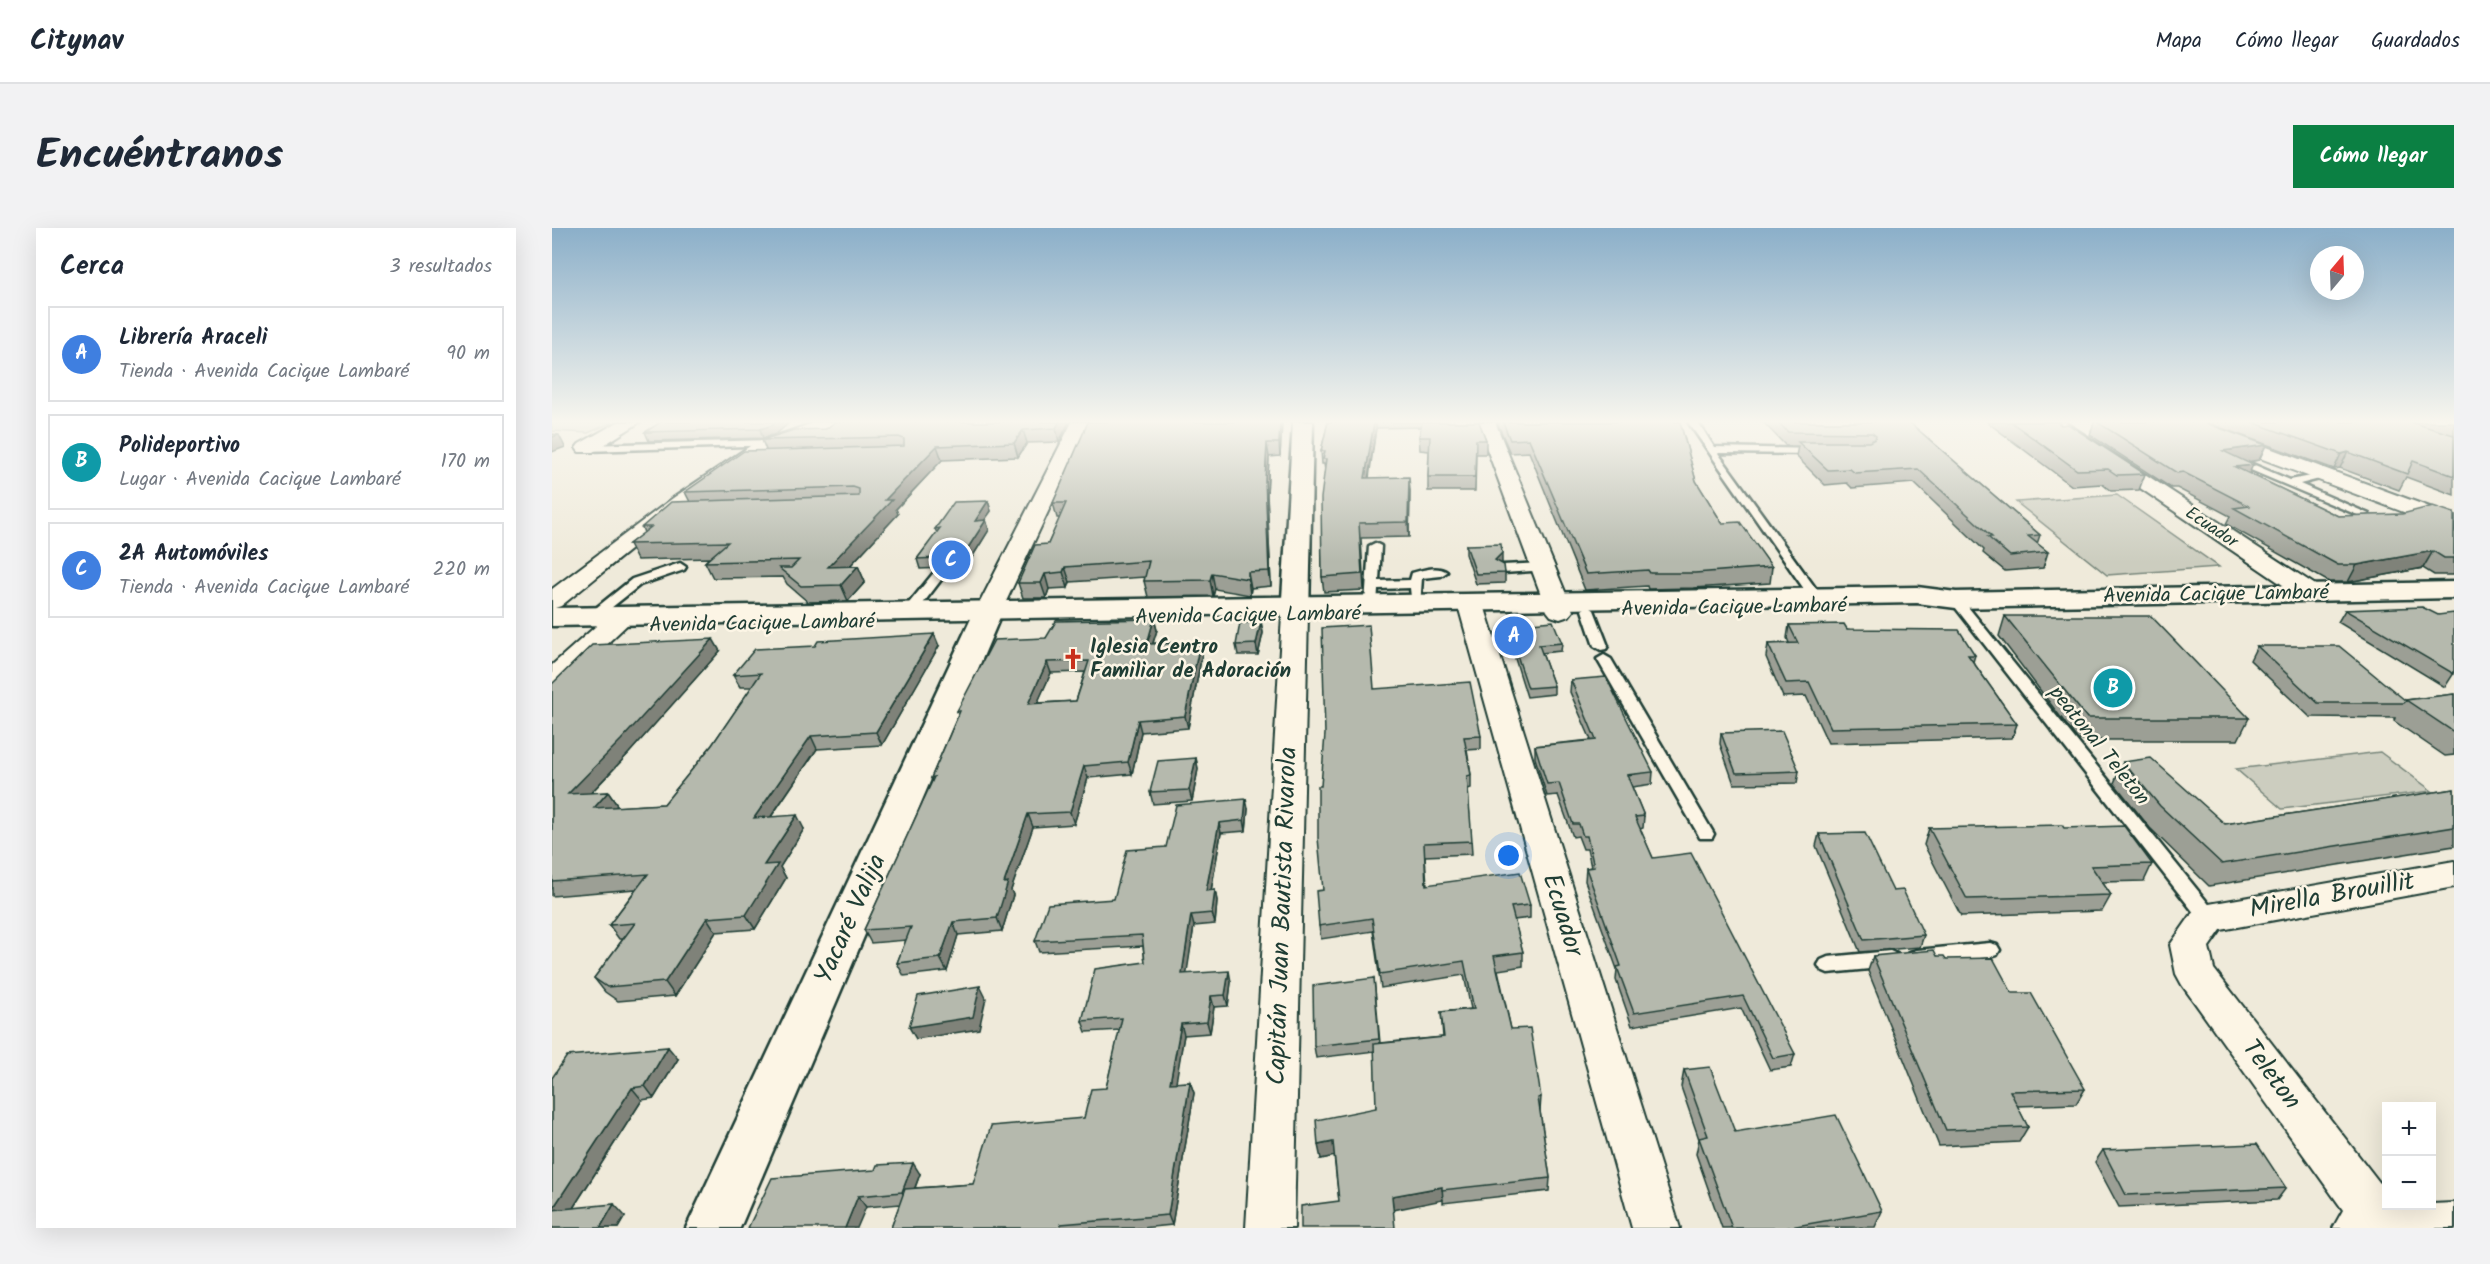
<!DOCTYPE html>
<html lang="es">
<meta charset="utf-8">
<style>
:root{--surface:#fff;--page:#f2f2f3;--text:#1f2937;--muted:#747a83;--line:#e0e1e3;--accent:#0b8043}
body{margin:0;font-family:Kalam,sans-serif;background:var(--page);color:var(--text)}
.controls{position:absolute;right:18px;bottom:18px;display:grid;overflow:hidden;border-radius:0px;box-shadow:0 6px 24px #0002}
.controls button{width:54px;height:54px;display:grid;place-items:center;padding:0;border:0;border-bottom:2px solid var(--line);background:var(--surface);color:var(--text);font:30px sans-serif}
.compass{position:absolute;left:1758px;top:18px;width:54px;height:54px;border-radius:50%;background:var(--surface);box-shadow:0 6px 24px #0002;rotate:19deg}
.you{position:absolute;left:957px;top:628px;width:21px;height:21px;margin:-15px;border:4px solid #fff;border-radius:50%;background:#1a73e8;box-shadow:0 0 0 9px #1a73e833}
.badge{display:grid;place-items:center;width:39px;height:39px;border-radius:50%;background:var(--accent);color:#fff;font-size:20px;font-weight:700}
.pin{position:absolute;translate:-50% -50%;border:3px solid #fff;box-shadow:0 2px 6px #0006}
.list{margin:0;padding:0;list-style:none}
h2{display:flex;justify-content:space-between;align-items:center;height:78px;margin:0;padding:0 24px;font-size:26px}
h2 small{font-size:20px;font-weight:400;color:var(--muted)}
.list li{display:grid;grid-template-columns:39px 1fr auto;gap:18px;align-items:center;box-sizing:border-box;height:96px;margin:0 12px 12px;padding:0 12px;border:2px solid var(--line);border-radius:0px}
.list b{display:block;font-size:22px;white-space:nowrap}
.list p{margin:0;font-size:20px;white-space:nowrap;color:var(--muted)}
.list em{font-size:20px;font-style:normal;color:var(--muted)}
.map{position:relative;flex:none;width:1902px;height:1000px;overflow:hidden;border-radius:0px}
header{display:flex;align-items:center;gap:36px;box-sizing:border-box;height:84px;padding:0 30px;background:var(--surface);border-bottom:2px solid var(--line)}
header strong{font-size:28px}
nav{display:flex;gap:33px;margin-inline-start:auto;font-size:21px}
.intro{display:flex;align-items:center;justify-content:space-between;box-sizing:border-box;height:144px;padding:0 36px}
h1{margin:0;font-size:42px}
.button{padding:15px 27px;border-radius:0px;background:var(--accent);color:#fff;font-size:21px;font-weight:700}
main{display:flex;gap:36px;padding:0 36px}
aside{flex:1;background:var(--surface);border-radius:0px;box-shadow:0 6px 24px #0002}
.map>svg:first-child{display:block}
.green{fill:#cccdbf;stroke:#76857a;stroke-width:1.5}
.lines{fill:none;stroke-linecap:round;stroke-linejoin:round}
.lane-casing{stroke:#1f3d34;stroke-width:5}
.street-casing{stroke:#1f3d34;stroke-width:4}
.secondary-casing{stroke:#1f3d34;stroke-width:5}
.primary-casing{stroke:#1f3d34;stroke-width:5}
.lane{fill:#fcf5e5;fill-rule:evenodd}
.street{fill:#fcf5e5;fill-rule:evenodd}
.secondary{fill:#fcf5e5;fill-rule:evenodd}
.primary{fill:#fcf5e5;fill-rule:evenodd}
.wall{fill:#9c9f95;stroke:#1f3d34;stroke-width:1.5;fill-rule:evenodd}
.shaded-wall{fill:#7f8279;stroke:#1f3d34;stroke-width:1.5}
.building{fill:#b5b9ad;stroke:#1f3d34;stroke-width:1.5;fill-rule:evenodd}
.labels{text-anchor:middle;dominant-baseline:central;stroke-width:5;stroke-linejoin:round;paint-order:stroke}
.far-street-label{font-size:18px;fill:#1f3d34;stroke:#fcf5e5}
.street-label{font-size:21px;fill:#1f3d34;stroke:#fcf5e5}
.poi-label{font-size:21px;font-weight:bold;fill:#1f3d34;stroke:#fcf5e5;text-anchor:start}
.near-street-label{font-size:26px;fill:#1f3d34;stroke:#fcf5e5}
</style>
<header>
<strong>Citynav</strong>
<nav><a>Mapa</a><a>Cómo llegar</a><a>Guardados</a></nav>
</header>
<div class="intro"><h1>Encuéntranos</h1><a class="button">Cómo llegar</a></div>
<main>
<aside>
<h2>Cerca<small>3 resultados</small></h2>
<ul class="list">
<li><span class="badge" style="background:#3f7fe0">A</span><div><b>Librería Araceli</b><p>Tienda · Avenida Cacique Lambaré</p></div><em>90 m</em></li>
<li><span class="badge" style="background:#0f9aa8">B</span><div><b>Polideportivo</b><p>Lugar · Avenida Cacique Lambaré</p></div><em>170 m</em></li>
<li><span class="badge" style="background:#3f7fe0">C</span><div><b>2A Automóviles</b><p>Tienda · Avenida Cacique Lambaré</p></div><em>220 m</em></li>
</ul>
</aside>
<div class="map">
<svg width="1902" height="1000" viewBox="0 0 1902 1000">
<rect width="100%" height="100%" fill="#efeada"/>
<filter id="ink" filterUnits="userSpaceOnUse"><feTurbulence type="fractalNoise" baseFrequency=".0167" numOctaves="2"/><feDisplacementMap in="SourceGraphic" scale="12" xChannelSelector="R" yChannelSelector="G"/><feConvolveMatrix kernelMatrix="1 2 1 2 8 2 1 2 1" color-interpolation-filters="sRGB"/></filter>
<g filter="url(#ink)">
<path class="green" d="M0,194H61L36,205L0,203Z
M1565,267L1667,339L1555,347L1464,274Z
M1828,524L1880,563L1730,581L1684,541Z"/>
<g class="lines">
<defs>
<path id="lane" d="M1136,194H1146L1162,219L1267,221L1269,223L1264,226L1166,225L1267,365V371H1259Z
M220,212L225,215L223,217L34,223L29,220L34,217Z
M1698,235L1738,252L1775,245V249L1748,256L1817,286L1808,288L1694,240V236Z
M823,315L829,318L827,353L858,352L860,345C870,342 886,337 895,344L889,348L870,350L868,378H860L858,360L826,361L825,376L819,380L815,379L813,376L817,318Z
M128,335L134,339L132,342L88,357L45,391L40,392L34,388L80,351Z
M992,335L998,339L996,342L951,345L945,341L951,337Z
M388,341L392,342V348L363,386H353V380L384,342Z
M1404,368L1408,369L1664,685L1666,690L1664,695L1657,697L1650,695L1400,375L1398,372Z
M1036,378L1042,382L1056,418L1054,421L1049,422L1042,418L1030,382Z
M1052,427L1059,431L1162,606L1160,610H1148L1146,606L1045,431Z
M1438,715L1445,717L1448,722L1445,727L1438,729L1365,736L1358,734L1355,729L1358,724L1365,722Z
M1338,723L1345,726L1348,731L1345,736L1338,739L1276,745L1269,742L1266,737L1269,732L1276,729Z"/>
<path id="street" d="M66,194H88L41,224H27L24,220L27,216Z
M264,194H286C272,214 235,212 215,224C142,267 75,325 9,378L0,381V361L121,270L201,216Z
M520,194H538L450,382L446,387L437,390L428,387L424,382Z
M925,194H943L1021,383L1017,388L1008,391L999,388L995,383Z
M1491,194H1513L1768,360L1771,365L1768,370L1759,372L1750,370Z
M1621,194H1647L1902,288V303L1623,198Z
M918,366L927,369L931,374L1128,1000H1080L905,374L909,369Z
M743,379L752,382L756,387L742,1000H694L730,387L734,382Z
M70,380L79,383L83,388L79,393L10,458L0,460V437L61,383Z
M1902,633V659L1669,702L1657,719L1662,741L1834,963V978L1902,975V1000H1781L1791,982L1630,757L1624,746L1618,717L1644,680L1657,676Z"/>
<path id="secondary" d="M741,194H761L757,387L753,393L743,395L733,393L729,387Z
M437,374L447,376L451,382L188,1000H134L423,382L427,376Z"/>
<path id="primary" d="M1902,354V370L1404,380L1365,375L0,398V380L1365,359L1404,364Z"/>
</defs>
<use href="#lane" class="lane-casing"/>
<use href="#street" class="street-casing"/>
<use href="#secondary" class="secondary-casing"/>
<use href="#primary" class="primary-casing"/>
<use href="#lane" class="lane"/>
<use href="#street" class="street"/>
<use href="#secondary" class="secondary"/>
<use href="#primary" class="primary"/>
</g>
<path class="wall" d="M238,194L224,206L211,210L97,213L93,204Z
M283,194H517L507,214L475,215L466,229L390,232L344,281L346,286L298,338H306L313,354L296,373L256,374L235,356L231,349L161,350L153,334L157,330L85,332L77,316L92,305L90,299L138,274L133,264L214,222L210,212L274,201Z
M730,194L728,228L717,229L715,266L719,358L699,360L698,367L663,361L661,368L596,369L592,353L593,349L518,354L516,360L497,361L494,370H471L466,355L496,316L508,290H505L501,275Z
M776,194H927L934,212V226H924L923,263H876V249L877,223L868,222L867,209L869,199L824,200L817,250L858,262L857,309L809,310L812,362L772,364L770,349L773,243L772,236H770L769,223Z
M945,194H1128L1144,253L1170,295L1220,339L1218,355L1141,360L1096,361L1095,358L1033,362L977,224L958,225Z
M1211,194H1357L1488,307L1485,316L1496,324L1491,340L1453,343L1431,325L1432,322L1362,255L1300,260L1295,255L1273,257L1244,228L1246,218H1234Z
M1435,194H1505L1593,246L1587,262L1559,263L1550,256L1520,258Z
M1542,194H1651L1714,217L1707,232L1695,234L1697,245L1786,288L1902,285V347H1882L1871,340L1796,354H1777L1674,296L1678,288L1625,260H1619L1538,207Z
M1653,194H1902V267L1854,249L1847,262L1788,240L1782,241Z
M436,273L439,283L432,292H434L437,302L414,339L368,341L365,331L385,305L383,301Z
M914,317L950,335V336L953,345V355L924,356L914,326Z
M1793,382L1886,387L1902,445L1893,459L1786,394Z
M1453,388L1697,490L1686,512H1526L1447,408Z
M602,391L605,402L601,415H648L650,426L636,500L589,504L580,546L536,550L522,596L481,599L459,662L461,667L450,703L406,707L395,743L352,748L345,735L354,712L319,715L312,702L380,554L379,550L406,487L405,483L494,410ZM533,444L524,473L485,475L499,445Z
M709,394L711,405L706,427H686L684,417Z
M955,397L1010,415L1009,423L990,425L1002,458V466L975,469L955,405Z
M1237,397L1295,401L1423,427L1421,434L1465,496L1460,510L1276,515L1254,468L1231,469L1214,429L1216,416L1237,415L1235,410Z
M387,418L330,517L265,521L219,589L252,601L228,639L234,650L203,701L164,704L123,768L66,773L53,764L42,750L71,711H67L57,697L84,661L0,668V456L168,423L77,525L39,565L56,564L65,577L64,579L112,576L160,517L200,459H188L181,447Z
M1705,418L1854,473V472L1902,466V527L1893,528L1842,493L1843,490L1758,489L1698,432Z
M1019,452L1101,544L1100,556L1080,559L1092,588L1091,600L1088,601L1101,630L1243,826L1239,839L1218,842L1189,780L1080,798L1064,752L1065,741L1033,653L1034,640L1039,639L1035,621H1031L1026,608L1021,609L1006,567L995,568L983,530V518L1039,512L1018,464Z
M822,461L929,508V521L915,522L919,547V560L916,561L920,626L873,628L875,657L978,677V690L962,692L971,724V738L946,742L959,801L989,869L988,883L998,950L997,963L891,975V972L787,973L782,928L769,931L824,880L823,823L764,830L762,818L822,750L828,815L891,809L889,784L919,781L912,747L829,760L821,703L769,711L767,698L771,662L769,558Z
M1169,505L1247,543L1245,555L1182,556L1168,516Z
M644,530L646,541L640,573L601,576L598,564Z
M1571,534L1673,596L1902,561V618L1657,658L1598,600L1562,555Z
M696,581L694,603L669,605L659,663L663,662L665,673L663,696L642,698L634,746L679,754L676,778L662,779L658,805L632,807L623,855L638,854L642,865L620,997L590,1000H339L348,976L314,979L196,1000L368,946L363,960L421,956L532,890L554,860L568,802L534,804L530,793L593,734L591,718L487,724L483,713L562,671L614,619Z
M1377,600L1600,636L1592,653L1550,654L1559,667L1550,683L1409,688L1372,617Z
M1267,606L1372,707L1368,719L1308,724L1264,618Z
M1321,728H1385L1394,731L1460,765L1533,861L1524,876L1465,878L1476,899L1467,914L1387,918L1316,743Z
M126,831L102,870L90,872L21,980L73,988L66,1000H0V850Z
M1132,842L1183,904L1330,983L1323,999L1170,1000L1144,926L1147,911L1129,859Z
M1551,922L1734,960L1725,972L1567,979L1543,934Z"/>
<path class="shaded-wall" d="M224,194H238L224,206L211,210L208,201Z
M507,194H517L507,214L504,200Z
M728,194H730L728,228L727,215Z
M822,194H824V200L814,264L813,250Z
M471,202L475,215L466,229L462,215Z
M7,207L13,219L0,224V209Z
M715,215L717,229L715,266L719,358L717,343L713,252Z
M1714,217L1707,232L1665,238L1671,223Z
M385,218L390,232L344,281L346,286L283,354L276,339L333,272Z
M1796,224L1788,240L1782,241L1789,226Z
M1701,237L1694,252L1683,239Z
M857,249L858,262L857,309L856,294Z
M436,273L439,283L426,302L423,293Z
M434,292L437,302L414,339L410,329Z
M1881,323L1871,340L1796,354L1805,337Z
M950,325V335L943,342V332Z
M306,338L313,354L296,373L289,357Z
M513,339L518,354L516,360L511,344Z
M696,344L699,360L698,367L696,351Z
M660,345L663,361L661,368L658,352Z
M493,346L497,361L494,370L489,355Z
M602,391L605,402L597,427L595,416Z
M709,394L711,405L706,427L704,416Z
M382,406L387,418L330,517L324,504Z
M161,411L168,423L77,525L25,579L16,566Z
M648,415L650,426L636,500L633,488Z
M495,434L499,445L480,487L476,476Z
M586,492L589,504L580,546L576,534Z
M259,508L265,521L209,603L202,590Z
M644,530L646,541L640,573L637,562Z
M532,538L536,550L522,596L518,584Z
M56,564L65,577L51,593L42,580Z
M694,571L696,581L694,603L692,592Z
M476,586L481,599L459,662L461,667L450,703L445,690L452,655Z
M245,587L252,601L228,639L234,650L203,701L194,687L212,637Z
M667,595L669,605L657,674L654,663Z
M663,662L665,673L663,696L660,685Z
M639,687L642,698L633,757L630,746Z
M155,690L164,704L123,768L113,754Z
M401,694L406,707L395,743L388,730Z
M677,743L679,754L676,778L673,767Z
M428,758L434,770L427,801L364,811L357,799Z
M659,768L662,779L658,805L655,794Z
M629,796L632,807L622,866L618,855Z
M116,819L126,831L102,870L93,858Z
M638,854L642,865L620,997L616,987Z
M80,860L90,872L12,994L0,982Z
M781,914L783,928L769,931L766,917Z
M361,935L368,946L357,975L350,964Z
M890,959L891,972L841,982L840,968Z
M306,968L314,979L305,1000H293Z
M62,976L73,988L66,1000H48Z"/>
<path class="building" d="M109,194H224L221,197L208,201L93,204Z
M283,194H507L504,200L471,202L462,215L385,218L333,272H340L276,339L306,338L289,357L249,358L227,340H239L247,332L153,334L176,314L77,316L99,299H90L119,274L307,268V261L301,259L133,264L192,223L352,218V211L347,209L210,212L242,202L274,201Z
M536,194H728L727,215H715L713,252L717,343L696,344V351L660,345L658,352L592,353L597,333L513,339L511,344L493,346L489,355H466L483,317L496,316L514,275H501Z
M776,194H822L813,250L857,249L856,294L807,295L810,346L770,349L769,270L774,231H771L773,223H769Z
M870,194H927L934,212H924L923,249H876L878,209H867Z
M951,194H1128L1144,253L1170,295L1188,294L1220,339L1143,345H1098L1096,342L1034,346L977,211L958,212Z
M1226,194H1357L1488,307L1476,308L1496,324L1458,328L1436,309H1440L1366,241L1303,245L1298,241L1276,242L1246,214H1317L1323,211L1324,208L1320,205L1236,204Z
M1459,194H1505L1509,197L1516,196L1593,246L1565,247L1556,241L1525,242Z
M1545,194H1651L1714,217L1671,223L1701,237L1683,239L1786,288L1850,286L1881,278L1902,285V330H1892L1881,323L1805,337H1786L1682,280L1697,278L1631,244L1625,245Z
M1700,194H1858L1902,207V248L1861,233L1855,246L1796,224L1789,226Z
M0,206L7,207L0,209Z
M436,273L423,293L434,292L410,329L365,331L388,300L383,301L402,274Z
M949,316L950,325L943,332L952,337L953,345L924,346L914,317Z
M1870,379L1886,387L1902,385V446L1793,382Z
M1453,388H1599L1697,490H1535Z
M602,391L595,416L648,415L633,488L586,492L576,534L532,538L518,584L476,586L452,655L456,654L445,690L401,694L388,730L345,735L359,699L312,702L382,549L379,550L408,483H405L442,412L494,410L504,393ZM537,433L524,473L476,476L495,434Z
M1001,393L1010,415L987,417L1002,458L976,460L955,397Z
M709,394L704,416L684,417L688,395Z
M1292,396L1295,401L1407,402L1423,427H1416L1465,496L1279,500L1257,454L1234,455L1216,416L1246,415L1237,397Z
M817,397L822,461L918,454L929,508L912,509L919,547L915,548L920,613L872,615L874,657L968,644L978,677L959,679L971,724L942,728L959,801L978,800L989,869L986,870L998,950L890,962V959L840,968L843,1000H749V978L787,973L781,914L766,917L764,892L824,880L822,816L892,809L889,784L922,781L912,733L828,746L820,690L767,698L764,663L771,662L766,610V558H769L773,506L770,400Z
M382,406L324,504L259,508L202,590L245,587L212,637L226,636L194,687L155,690L113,754L55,759L42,750L83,695L57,697L96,646L0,653V456L40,417L161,411L69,512L16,566L56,564L42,580L112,576L160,517L209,445L181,447L203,421L263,418L266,413Z
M1705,418H1787L1854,473L1852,475H1766Z
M1054,449L1101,544L1075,547L1092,588L1083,589L1101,630L1139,625L1243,826L1221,830L1191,768L1082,785L1065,739L1069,738L1034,640L1042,639L1035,608H1031L1027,596H1021L1007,555L995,556L983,518L1044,512L1019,452Z
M1902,466V504L1854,472Z
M1230,503L1247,543L1184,545L1169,505Z
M644,530L637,562L598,564L606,533Z
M1599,530L1673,596L1902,561V599L1670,636L1608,578L1571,534Z
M694,571L692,592L667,595L654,663L663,662L660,685L639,687L630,746L677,743L673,767L659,768L655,794L629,796L618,855L638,854L616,987L509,996L508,1000H339L353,961L421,956L439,898L532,890L539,861L554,860L570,790L530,793L543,741L593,734L590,707L483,713L496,676L562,671L575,622L614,619L624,577Z
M1510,597L1512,600L1572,598L1600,636L1539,638L1559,667L1415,671L1377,600Z
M1313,605L1341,663L1351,662L1372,707L1312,712L1267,606Z
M1382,722L1385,728H1392L1394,731L1441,730L1460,765H1479L1533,861L1458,863L1476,899L1394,902L1321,728Z
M822,750L827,811L762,818L761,758Z
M428,758L421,789L357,799L366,768Z
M116,819L93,858L80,860L0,982V850L15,828Z
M1158,839L1183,904L1284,887L1330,983L1233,1000H1180L1147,910L1156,908L1132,842Z
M1705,916L1734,960L1574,967L1551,922Z
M361,935L350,964L306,968L293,1000H196L220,950L323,942L325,937Z
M62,976L48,1000H0V982Z"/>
</g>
<linearGradient id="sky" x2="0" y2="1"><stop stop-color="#8bafc9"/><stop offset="0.58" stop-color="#f8f6ee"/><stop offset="1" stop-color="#f8f6ee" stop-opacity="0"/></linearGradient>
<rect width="1902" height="334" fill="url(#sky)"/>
<defs>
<symbol id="church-bare" viewBox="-9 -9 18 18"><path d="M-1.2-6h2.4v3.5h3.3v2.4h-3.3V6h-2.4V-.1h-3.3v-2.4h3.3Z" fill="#c8321e" stroke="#fcf5e5" stroke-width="2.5" paint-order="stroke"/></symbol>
</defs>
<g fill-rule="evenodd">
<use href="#church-bare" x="506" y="416" width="30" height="30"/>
</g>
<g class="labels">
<g class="far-street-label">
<text transform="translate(1659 300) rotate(34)">Ecuador</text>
</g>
<g class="street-label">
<text transform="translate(1664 367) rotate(-1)">Avenida Cacique Lambaré</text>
<text transform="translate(1182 380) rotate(-1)">Avenida Cacique Lambaré</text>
<text transform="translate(696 388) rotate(-1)">Avenida Cacique Lambaré</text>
<text transform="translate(210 396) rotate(-1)">Avenida Cacique Lambaré</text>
<text transform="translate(1547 518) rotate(51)">peatonal Teleton</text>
</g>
<g class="poi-label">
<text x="538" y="419">Iglesia Centro<tspan x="538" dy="24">Familiar de Adoración</tspan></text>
</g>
<g class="near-street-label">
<text transform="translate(1780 668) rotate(-10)">Mirella Brouillit</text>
<text transform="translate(1010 687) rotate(73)">Ecuador</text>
<text transform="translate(731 688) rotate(-88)">Capitán Juan Bautista Rivarola</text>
<text transform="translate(299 691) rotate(-66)">Yacaré Valija</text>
<text transform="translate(1719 847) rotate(53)">Teleton</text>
</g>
</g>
</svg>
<div class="controls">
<button>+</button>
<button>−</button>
</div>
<svg class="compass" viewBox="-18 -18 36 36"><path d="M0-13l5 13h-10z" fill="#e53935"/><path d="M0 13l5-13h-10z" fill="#747a83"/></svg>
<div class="you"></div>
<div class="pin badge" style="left:962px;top:408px;background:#3f7fe0">A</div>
<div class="pin badge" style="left:1561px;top:460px;background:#0f9aa8">B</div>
<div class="pin badge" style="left:399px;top:332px;background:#3f7fe0">C</div>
</div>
</main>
